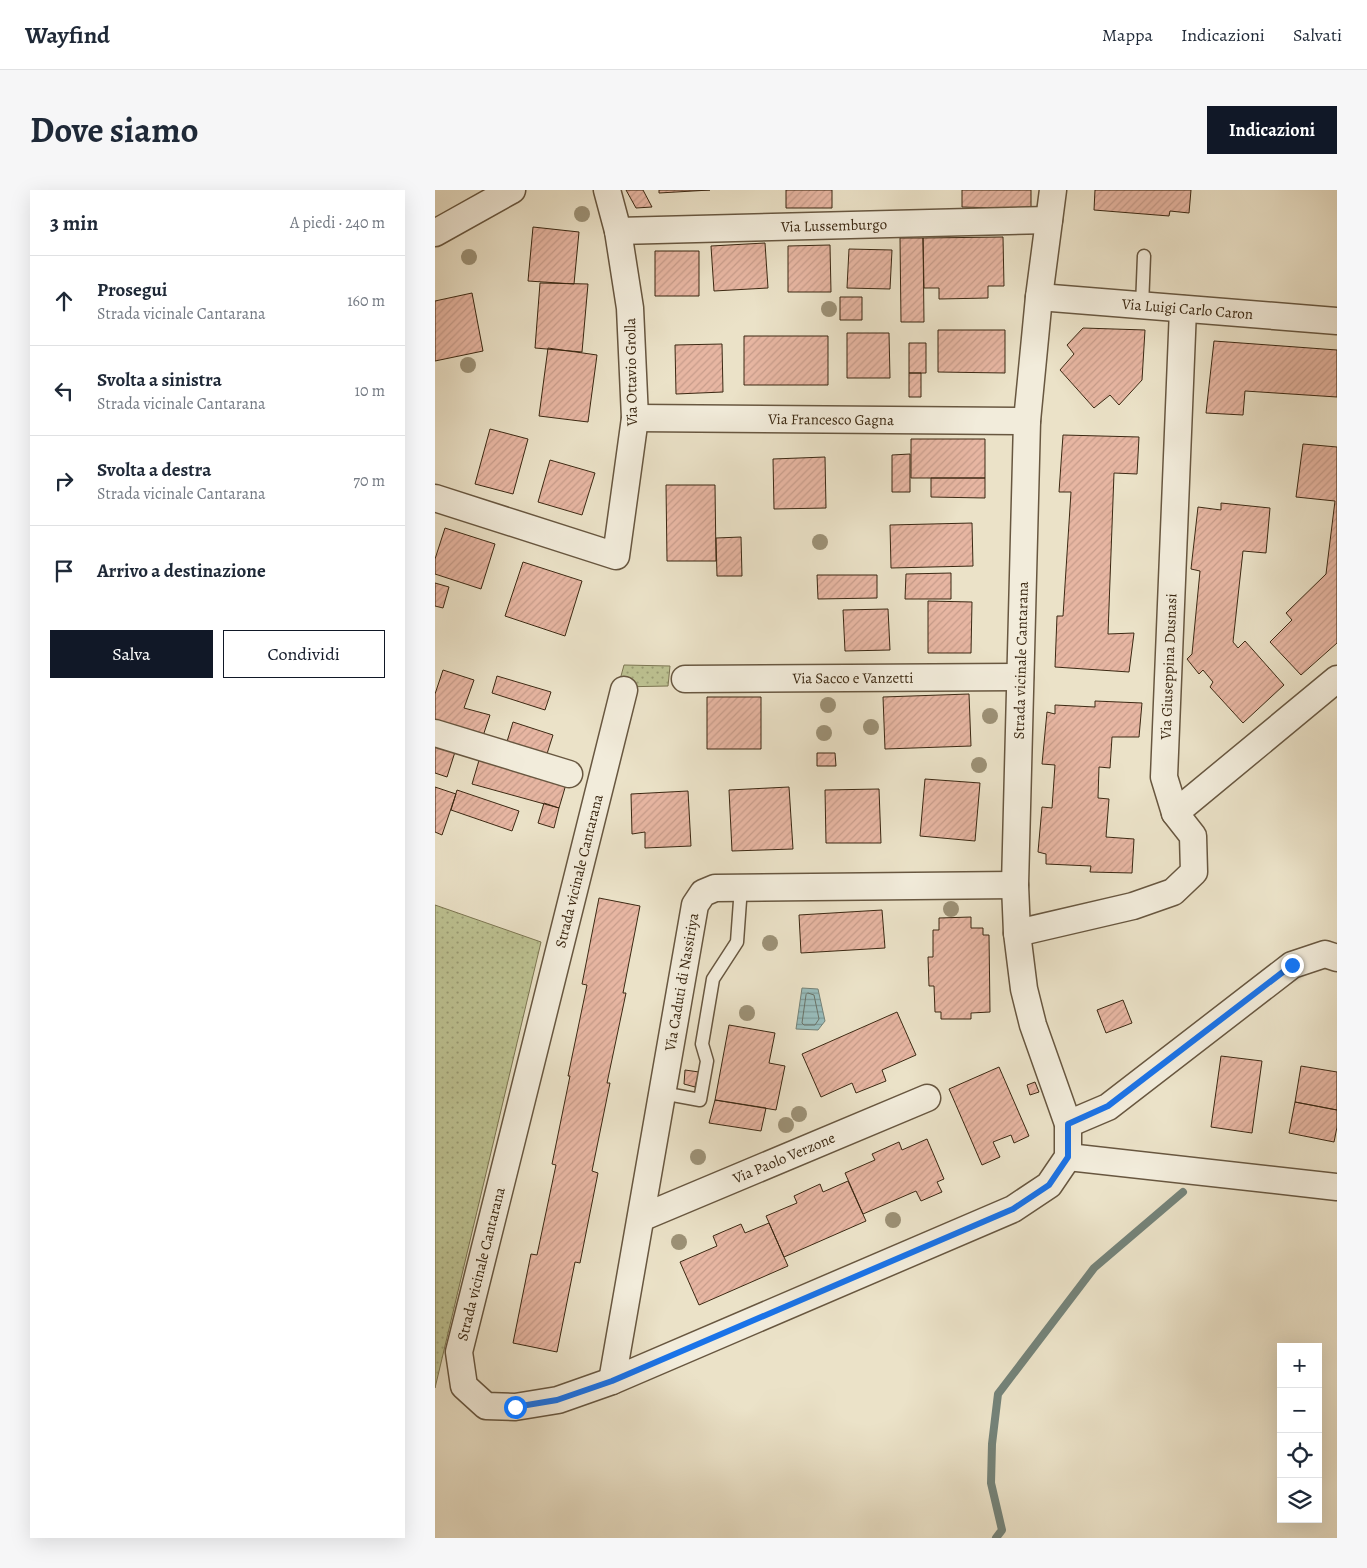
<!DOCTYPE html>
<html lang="it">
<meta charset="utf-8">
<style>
:root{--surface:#fff;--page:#f6f6f7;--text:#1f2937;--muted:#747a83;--line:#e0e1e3;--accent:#111827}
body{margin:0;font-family:Alegreya,serif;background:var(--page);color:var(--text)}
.controls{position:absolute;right:15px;bottom:15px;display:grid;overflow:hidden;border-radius:0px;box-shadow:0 5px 20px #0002}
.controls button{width:45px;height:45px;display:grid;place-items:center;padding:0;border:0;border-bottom:1px solid var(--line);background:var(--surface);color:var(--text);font:25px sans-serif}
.stop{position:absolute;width:15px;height:15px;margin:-11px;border:4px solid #1a73e8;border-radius:50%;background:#fff}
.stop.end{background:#1a73e8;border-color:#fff;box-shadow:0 1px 5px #0008}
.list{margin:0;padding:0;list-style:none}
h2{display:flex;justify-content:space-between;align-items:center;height:65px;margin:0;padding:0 20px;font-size:21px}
h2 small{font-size:16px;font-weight:400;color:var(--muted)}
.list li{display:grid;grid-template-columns:32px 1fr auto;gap:15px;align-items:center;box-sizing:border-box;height:90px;padding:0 20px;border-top:1px solid var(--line)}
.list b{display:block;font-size:19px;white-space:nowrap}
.list p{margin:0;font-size:16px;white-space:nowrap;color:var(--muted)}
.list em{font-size:16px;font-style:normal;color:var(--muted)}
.actions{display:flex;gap:10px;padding:15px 20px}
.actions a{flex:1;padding:11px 0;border:1px solid var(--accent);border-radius:0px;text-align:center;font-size:18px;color:var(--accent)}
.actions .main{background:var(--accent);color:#fff}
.icon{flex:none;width:28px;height:28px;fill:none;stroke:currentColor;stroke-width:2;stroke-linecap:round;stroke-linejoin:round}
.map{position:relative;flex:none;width:902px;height:1348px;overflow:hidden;border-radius:0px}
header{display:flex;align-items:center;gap:30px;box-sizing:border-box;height:70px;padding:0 25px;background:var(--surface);border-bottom:1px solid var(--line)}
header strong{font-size:24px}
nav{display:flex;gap:28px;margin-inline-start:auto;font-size:18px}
.intro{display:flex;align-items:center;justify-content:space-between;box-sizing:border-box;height:120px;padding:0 30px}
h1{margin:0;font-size:35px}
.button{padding:12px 22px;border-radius:0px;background:var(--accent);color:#fff;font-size:18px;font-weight:700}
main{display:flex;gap:30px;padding:0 30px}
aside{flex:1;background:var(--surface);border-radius:0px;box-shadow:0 5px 20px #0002}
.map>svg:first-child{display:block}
.grass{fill:url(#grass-dots);stroke:#7c7652}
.water{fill:url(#water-rules);stroke:#748278}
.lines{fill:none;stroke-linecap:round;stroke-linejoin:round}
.shore{stroke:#6a7368;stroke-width:1}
.stream{stroke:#748278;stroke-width:8}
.building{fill:url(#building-hatch);stroke:#3c2913}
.lane-casing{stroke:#685740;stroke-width:15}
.street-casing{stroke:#685740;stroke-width:29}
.lane{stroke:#f2ecdb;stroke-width:12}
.street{stroke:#f2ecdb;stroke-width:26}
.tree{fill:#9c9176}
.route{stroke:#1a73e8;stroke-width:6}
.labels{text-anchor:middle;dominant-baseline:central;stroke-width:4;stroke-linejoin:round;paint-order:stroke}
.street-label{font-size:15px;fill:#3c2913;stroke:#f2ecdb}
</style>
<header>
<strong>Wayfind</strong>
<nav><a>Mappa</a><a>Indicazioni</a><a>Salvati</a></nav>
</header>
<div class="intro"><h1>Dove siamo</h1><a class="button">Indicazioni</a></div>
<main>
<aside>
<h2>3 min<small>A piedi · 240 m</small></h2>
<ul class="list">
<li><svg class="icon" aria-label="ahead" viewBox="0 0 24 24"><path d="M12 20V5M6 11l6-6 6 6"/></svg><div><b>Prosegui</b><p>Strada vicinale Cantarana</p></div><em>160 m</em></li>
<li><svg class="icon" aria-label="left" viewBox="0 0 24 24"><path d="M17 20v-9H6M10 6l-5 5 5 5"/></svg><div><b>Svolta a sinistra</b><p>Strada vicinale Cantarana</p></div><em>10 m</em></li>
<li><svg class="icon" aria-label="right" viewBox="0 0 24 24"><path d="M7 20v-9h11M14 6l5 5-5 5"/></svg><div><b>Svolta a destra</b><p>Strada vicinale Cantarana</p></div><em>70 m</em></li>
<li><svg class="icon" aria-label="arrive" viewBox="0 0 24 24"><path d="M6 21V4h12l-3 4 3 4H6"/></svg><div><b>Arrivo a destinazione</b></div></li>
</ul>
<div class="actions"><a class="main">Salva</a><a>Condividi</a></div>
</aside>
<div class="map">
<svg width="902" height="1348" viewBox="0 0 902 1348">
<defs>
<pattern id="grass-dots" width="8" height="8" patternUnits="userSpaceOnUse" patternTransform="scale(1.25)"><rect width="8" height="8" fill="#bdc292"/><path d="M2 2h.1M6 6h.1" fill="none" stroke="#9b9e76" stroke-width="1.8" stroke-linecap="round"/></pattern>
<pattern id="water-rules" width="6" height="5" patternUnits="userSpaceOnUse" patternTransform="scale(1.25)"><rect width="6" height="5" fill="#99bdbc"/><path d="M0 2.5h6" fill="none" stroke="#7e9a98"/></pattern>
<pattern id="building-hatch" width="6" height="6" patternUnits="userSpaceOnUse" patternTransform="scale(1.25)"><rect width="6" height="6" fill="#e7b6a2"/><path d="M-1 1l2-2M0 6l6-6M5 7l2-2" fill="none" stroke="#c79c8b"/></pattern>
</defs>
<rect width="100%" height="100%" fill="#ebe2c8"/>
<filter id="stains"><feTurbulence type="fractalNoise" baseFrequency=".004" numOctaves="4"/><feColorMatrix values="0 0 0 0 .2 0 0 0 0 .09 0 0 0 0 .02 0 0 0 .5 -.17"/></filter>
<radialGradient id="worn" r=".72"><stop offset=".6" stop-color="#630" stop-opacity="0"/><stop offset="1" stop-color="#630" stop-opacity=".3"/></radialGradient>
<path class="grass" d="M189,475L235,476L233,496L183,497Z
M0,715L106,752L0,1198Z"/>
<path class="water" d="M367,798L383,799L390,831L383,840L361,839Z"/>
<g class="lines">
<path class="shore" d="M373,803L379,805L384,829L380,835H369L367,833L371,805Z"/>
<path class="stream" d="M561,1348L567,1340L556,1293L557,1254L563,1204L659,1078L748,1002"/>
</g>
<path class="building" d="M191,0H208L217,17L201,18Z
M224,0H275L224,3Z
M351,0H397V18H351Z
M527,0H596V19L527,17Z
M660,0H756L754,23L735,21L734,26L659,20Z
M98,37L144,42L139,94L93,91Z
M568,47L569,96H553V108L504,109V98H489L488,48Z
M465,48H488L489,132H466Z
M330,53L333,98L279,101L276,56Z
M395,55L396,102H353V56Z
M414,59L457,60L455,99L412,98Z
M220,61H264V106H220Z
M105,93L153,94L147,162L100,158Z
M37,103L48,161L0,171V111Z
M405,107H427V130H405Z
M648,138L710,140L707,190L684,215L675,205L659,218L625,180L639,164L632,155Z
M503,140H570V183L503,182Z
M412,143H454L455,188H412Z
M309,146H393V195H309Z
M779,151L902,160V207L810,201L808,225L771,223Z
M474,153H491V183H474Z
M287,154L288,202L241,204L240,155Z
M113,158L162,165L153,232L104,226Z
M474,183H486V207H474Z
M55,239L93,249L78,304L40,294Z
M628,245L704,247L702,284L679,283L673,444L699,443L694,482L620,477L622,426H628L636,302H624Z
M476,249H550V288H476Z
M868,254L902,257V453L866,485L835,452L857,430L851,423L891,384L900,311L861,307Z
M475,264V302H457V265Z
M390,267L391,318L339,319L338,269Z
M115,270L160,283L147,325L103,312Z
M496,288H550V308L496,307Z
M231,295H280L281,371H232Z
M786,313L835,318L831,363L808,361L798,452L803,458L810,451L849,495L808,533L775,497L778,492L768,480L764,484L752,469L757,464L765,381L756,379L763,317L786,320Z
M537,333L538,376L456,378L455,335Z
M10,338L60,354L46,399L0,384V369Z
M306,347L307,386H282L281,348Z
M88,372L147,391L130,446L70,426Z
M516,383V409H470L471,384Z
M382,385H442V408L383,409Z
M0,393L14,397L8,418L0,416Z
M493,411L537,412L536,463H493Z
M453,419L455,460L410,461L408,420Z
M8,480L39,490L29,518L55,525L46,552L0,537V504Z
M62,486L116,502L110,520L57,503Z
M534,504L536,556L450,559L448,507Z
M272,507H326V559H272Z
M660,511L707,513L704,547H677L675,578L664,577L663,608L674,609L671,647L699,649L697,683L655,682L656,676L611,674V664L603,662L607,617L617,618L620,575L607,574L612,522L620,524V515L660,517Z
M78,532L118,545L110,570L70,558Z
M0,554L20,562L12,587L0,583Z
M382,563H400L401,576H382Z
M45,567L132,591L124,618L37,594Z
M490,589L545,593L540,651L485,646Z
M0,597L21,604L7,645L0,642Z
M354,597L358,659L297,661L294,600Z
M444,599L446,653H391L390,600Z
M22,600L84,621L77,641L16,620Z
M253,601L256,656L210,658V642L197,644L196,604Z
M109,613L124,618L119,638L103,633Z
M164,708L205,716L188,803H191L172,893H175L157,981L163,983L145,1073L140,1072L122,1162L78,1153L96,1064L102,1065L121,975L117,974L135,886H133L152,795L147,794Z
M447,720L450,758L366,763L364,725Z
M536,727V738H548V745H554L555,822L536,823V829H506V822H500L499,796H494L493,767H498V740H504V728Z
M688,810L697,833L671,843L662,820Z
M462,822L481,865L447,880L451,891L421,903L417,893L386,907L367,864Z
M294,835L340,843L334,873L350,876L341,920L280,910Z
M786,866L827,871L817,943L776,937Z
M866,876L902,882V920L860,912Z
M564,877L594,946L579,953L576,945L558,952L565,967L547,975L514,899Z
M250,880L264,882L260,897L249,894Z
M600,892L604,902L595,905L592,895Z
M280,910L331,918L326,941L274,933Z
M860,912L902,920V937L899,952L854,943Z
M492,949L509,989L502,992L507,1002L486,1011L481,1001L428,1024L410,983L440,970L437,964L464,952L467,960Z
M413,991L431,1031L349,1067L331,1026L362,1013L359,1006L385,994L388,1002Z
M334,1033L353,1076L264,1115L245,1072L282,1056L278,1046L306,1034L310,1043Z"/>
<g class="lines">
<defs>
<path id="lane" d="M707,116L709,66
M227,903L265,910L272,871L267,854L278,789L302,752L306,697"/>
<g id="street">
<path id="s1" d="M183,41L614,30"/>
<path d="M0,43L77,0"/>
<path id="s2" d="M604,107L902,131"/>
<path id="s3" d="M200,228L592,231"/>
<path d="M0,308L181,366L200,228L195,118L183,41L172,0"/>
<path id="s4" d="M250,489L585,487"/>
<path id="s5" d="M189,500L24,1162L29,1196L51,1216L80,1217L123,1210L177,1191L578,1019L614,995L633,967V934L598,835L589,799L582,743L580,695L592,231L604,107L618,0"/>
<path d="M0,543L134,584"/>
<path d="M740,623L902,489"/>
<path id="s6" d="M582,743L698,716L738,702L759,682L758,646L740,623L729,587L748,119"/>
<path d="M633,934L673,917L857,775L890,764L902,768"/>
<path d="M633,967L902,997"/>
<path id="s7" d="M206,1028L492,908"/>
<path id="s8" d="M177,1191L260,715L268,703L280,698L580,695"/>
</g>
</defs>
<use href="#lane" class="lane-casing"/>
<use href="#street" class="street-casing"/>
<use href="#lane" class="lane"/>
<use href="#street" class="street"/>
</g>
<g class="tree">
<circle cx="147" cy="24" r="8"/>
<circle cx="34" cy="67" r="8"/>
<circle cx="394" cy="119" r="8"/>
<circle cx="33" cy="175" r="8"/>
<circle cx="385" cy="352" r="8"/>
<circle cx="393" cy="515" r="8"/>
<circle cx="555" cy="526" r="8"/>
<circle cx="436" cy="537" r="8"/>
<circle cx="389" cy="543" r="8"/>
<circle cx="544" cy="575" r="8"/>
<circle cx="516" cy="719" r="8"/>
<circle cx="335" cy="753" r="8"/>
<circle cx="312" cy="823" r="8"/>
<circle cx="364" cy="924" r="8"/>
<circle cx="351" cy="935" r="8"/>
<circle cx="263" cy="967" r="8"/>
<circle cx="458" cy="1030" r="8"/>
<circle cx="244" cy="1052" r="8"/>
</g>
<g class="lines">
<path class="route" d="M80,1217L122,1210L177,1191L578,1019L614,995L633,967V934L673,916L857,775"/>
</g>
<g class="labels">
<g class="street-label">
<text stroke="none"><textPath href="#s1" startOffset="216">Via Lussemburgo</textPath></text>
<text stroke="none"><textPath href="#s2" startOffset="149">Via Luigi Carlo Caron</textPath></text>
<text transform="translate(196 182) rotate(-91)">Via Ottavio Grolla</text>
<text stroke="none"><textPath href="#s3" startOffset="196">Via Francesco Gagna</textPath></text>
<text stroke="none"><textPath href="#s5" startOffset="1894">Strada vicinale Cantarana</textPath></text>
<text stroke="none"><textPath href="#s6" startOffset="404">Via Giuseppina Dusnasi</textPath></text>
<text stroke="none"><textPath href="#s4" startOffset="168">Via Sacco e Vanzetti</textPath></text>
<text transform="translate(144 681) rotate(-76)">Strada vicinale Cantarana</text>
<text stroke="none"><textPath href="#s8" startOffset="405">Via Caduti di Nassiriya</textPath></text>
<text stroke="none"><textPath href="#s7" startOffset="155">Via Paolo Verzone</textPath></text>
<text transform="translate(46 1074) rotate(-76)">Strada vicinale Cantarana</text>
</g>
</g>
<rect width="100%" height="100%" filter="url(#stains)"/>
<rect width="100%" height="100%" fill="url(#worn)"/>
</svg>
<div class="controls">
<button>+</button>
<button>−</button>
<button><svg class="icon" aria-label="locate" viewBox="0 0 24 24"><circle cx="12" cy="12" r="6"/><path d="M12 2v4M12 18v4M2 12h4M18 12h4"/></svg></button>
<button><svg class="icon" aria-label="layers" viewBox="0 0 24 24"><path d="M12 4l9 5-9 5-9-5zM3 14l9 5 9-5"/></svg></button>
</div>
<div class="stop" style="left:80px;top:1217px"></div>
<div class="stop end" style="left:857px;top:775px"></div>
</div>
</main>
